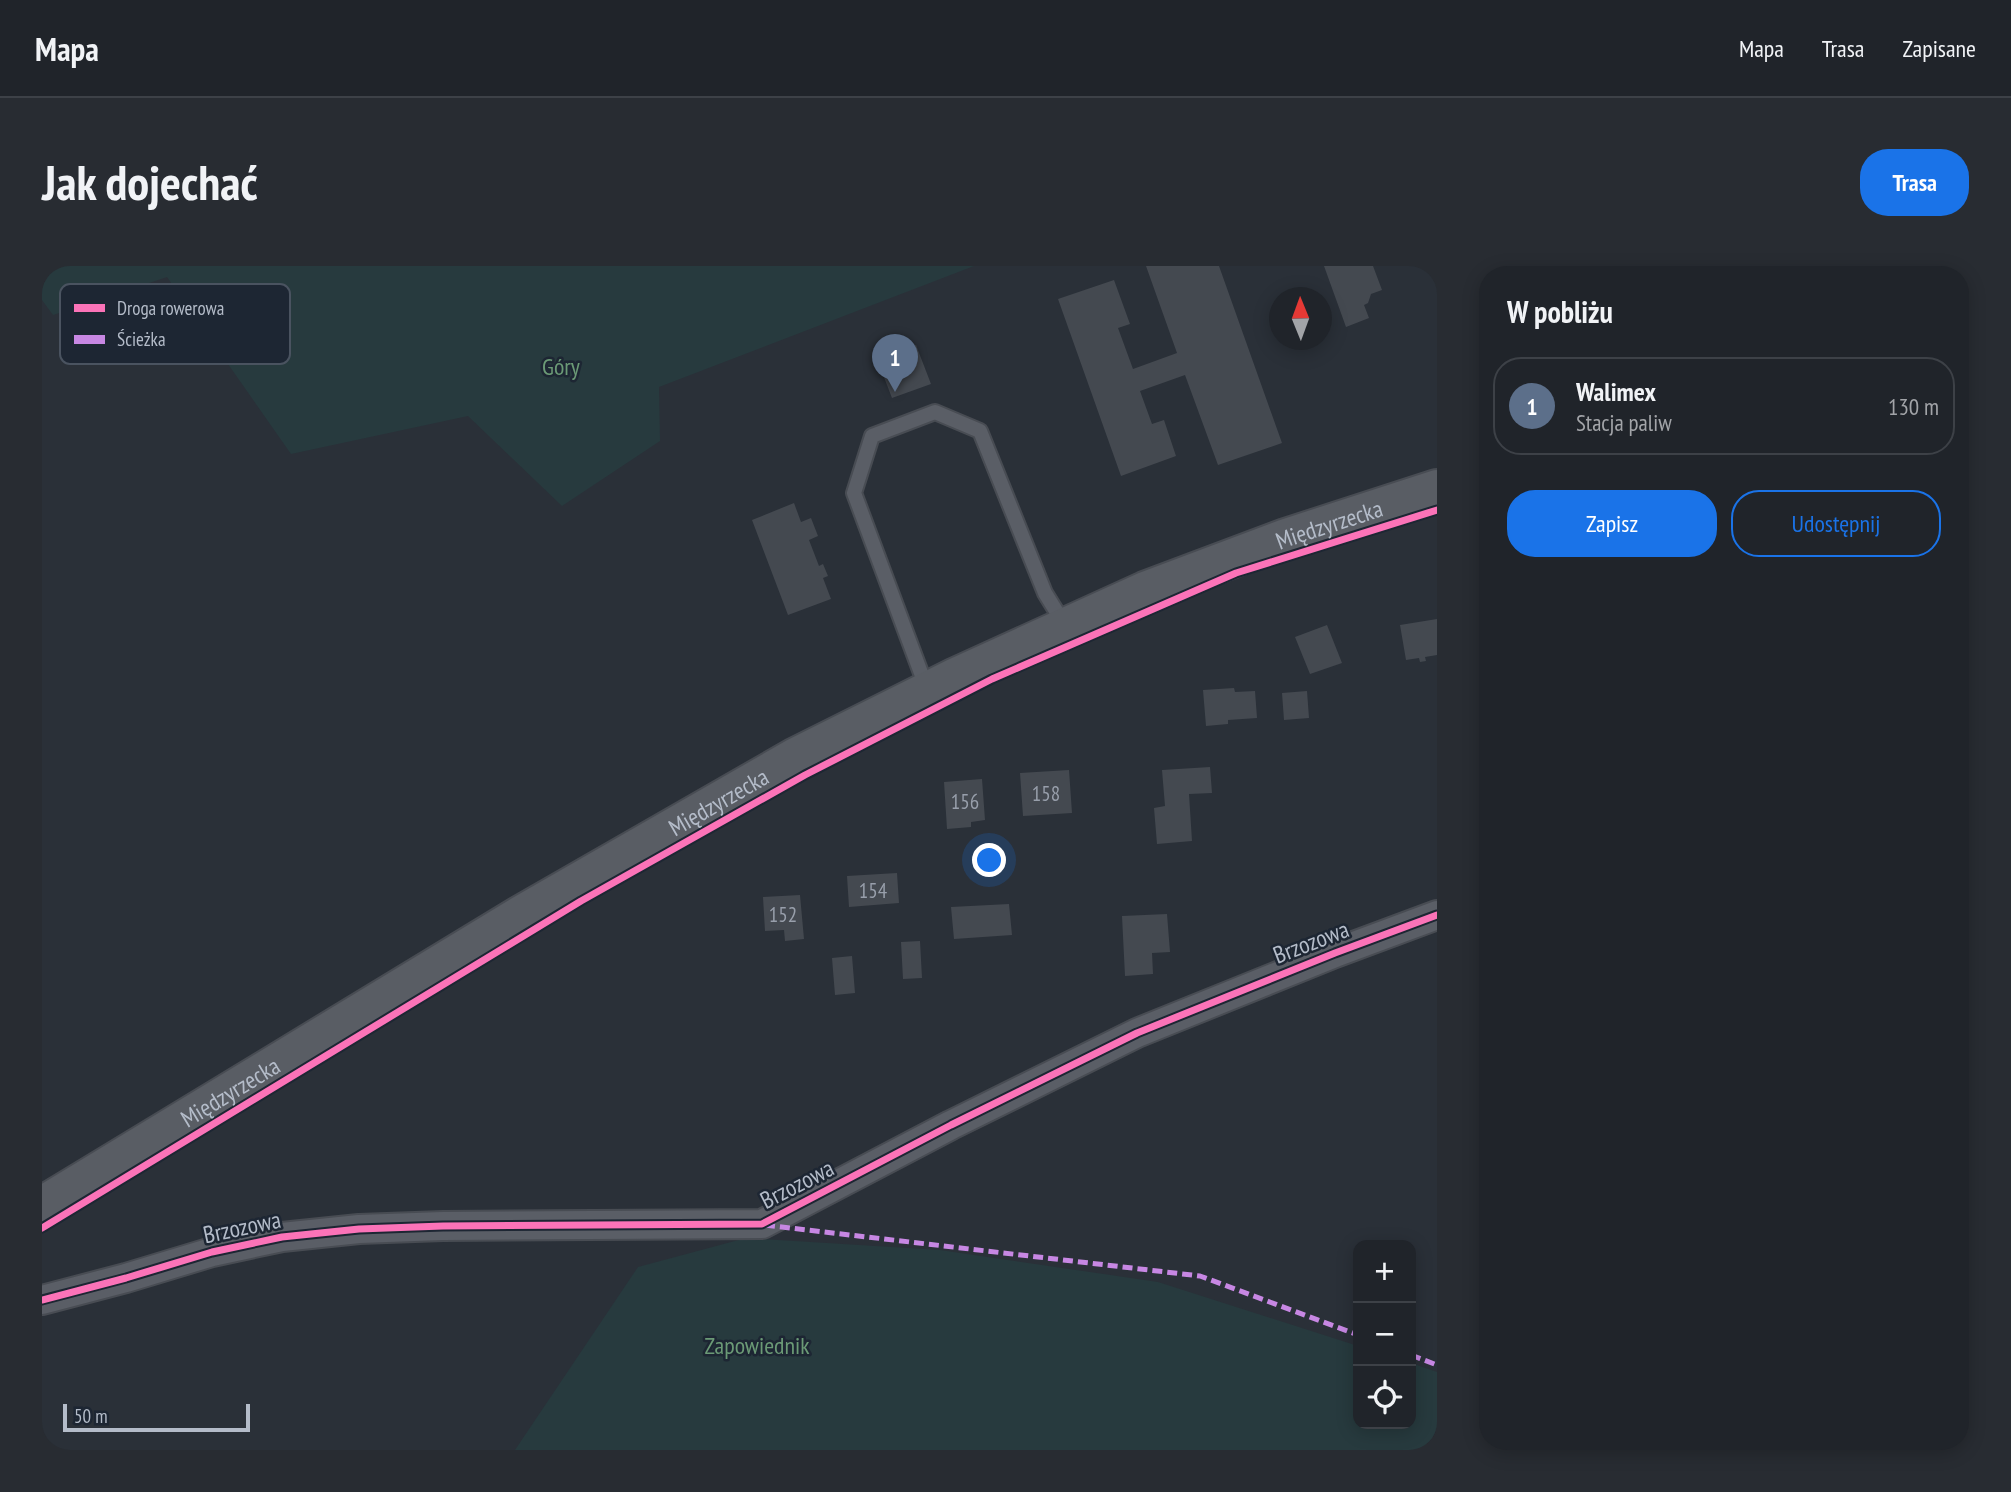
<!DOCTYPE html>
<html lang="pl">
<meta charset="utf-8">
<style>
:root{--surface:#20242a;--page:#282c32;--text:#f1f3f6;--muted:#a2a4a8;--line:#3d4147;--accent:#1a73e8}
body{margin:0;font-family:"PT Sans Narrow",sans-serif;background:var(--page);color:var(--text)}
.controls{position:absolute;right:21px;bottom:21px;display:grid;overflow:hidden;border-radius:14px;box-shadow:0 4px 18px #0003}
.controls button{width:63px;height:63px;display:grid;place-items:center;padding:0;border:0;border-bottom:2px solid var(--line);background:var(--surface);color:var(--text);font:35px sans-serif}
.compass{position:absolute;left:1227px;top:21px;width:63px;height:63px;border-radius:50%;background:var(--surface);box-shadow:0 4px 18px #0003;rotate:359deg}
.scale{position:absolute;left:21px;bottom:18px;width:187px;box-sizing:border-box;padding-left:7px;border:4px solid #b4bcc9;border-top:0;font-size:19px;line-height:24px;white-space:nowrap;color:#b4bcc9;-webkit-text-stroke:5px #1d2633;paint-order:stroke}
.you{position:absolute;left:948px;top:595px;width:24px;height:24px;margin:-18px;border:5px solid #fff;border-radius:50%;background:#1a73e8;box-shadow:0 0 0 10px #1a73e833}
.badge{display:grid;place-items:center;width:46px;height:46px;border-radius:50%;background:var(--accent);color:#fff;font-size:23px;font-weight:700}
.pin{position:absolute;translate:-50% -58px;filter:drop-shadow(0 2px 4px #0008)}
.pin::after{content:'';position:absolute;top:37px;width:24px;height:21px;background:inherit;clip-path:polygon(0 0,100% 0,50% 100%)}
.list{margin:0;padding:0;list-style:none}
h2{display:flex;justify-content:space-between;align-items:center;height:91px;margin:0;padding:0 28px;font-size:30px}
h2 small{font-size:23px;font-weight:400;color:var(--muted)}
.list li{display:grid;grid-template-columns:46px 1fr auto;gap:21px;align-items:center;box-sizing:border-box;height:98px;margin:0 14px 14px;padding:0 14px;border:2px solid var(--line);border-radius:28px}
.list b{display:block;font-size:26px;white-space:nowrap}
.list p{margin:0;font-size:23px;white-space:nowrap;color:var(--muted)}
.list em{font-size:23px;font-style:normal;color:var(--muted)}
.actions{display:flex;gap:14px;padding:21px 28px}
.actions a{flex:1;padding:16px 0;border:2px solid var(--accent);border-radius:28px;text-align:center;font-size:24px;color:var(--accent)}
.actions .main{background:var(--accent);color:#fff}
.icon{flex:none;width:38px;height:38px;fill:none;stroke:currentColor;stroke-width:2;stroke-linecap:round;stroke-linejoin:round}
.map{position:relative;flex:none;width:1395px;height:1184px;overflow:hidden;border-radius:28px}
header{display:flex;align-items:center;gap:42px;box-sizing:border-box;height:98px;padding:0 35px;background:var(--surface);border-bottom:2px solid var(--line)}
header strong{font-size:33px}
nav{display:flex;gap:38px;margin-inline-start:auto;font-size:24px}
.intro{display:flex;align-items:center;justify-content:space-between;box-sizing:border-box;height:168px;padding:0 42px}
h1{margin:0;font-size:49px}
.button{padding:18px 32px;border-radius:28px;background:var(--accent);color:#fff;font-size:24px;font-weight:700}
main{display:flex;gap:42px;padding:0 42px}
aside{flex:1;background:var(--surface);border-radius:28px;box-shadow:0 4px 18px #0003}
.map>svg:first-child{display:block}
.green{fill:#273a3e}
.building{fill:#444950}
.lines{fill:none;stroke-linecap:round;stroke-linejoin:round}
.lane-casing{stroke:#484c53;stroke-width:18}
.street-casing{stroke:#484c53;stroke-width:32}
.secondary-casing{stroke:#484c53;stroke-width:42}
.lane{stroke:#5a5e66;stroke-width:14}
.street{stroke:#5a5e66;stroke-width:28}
.secondary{stroke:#595d64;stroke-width:38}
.quiet{stroke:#c787e3;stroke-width:5;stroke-dasharray:10 5;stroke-linecap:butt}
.cycleway-casing{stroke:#1d2633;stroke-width:11}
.cycleway{stroke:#fb73b8;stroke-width:7}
.labels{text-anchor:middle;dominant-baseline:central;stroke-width:5;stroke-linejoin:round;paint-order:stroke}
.number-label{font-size:21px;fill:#989fab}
.park-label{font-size:24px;fill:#6b9a76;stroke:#1d2633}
.street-label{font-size:24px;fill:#b4bcc9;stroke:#1d2633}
.key{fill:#1d2633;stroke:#4a5360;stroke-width:2}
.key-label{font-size:19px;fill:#b4bcc9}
</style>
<header>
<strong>Mapa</strong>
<nav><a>Mapa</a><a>Trasa</a><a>Zapisane</a></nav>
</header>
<div class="intro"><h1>Jak dojechać</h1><a class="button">Trasa</a></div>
<main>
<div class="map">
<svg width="1395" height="1184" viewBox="0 0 1395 1184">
<rect width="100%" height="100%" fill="#2a3038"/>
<path class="green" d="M0,0H932L617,121L618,175L520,240L426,150L249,188L125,11L11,49L0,34Z
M704,972L898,984L1116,1016L1316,1080V1158H1369V1097L1395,1106V1184H473L596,1001Z"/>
<path class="building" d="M1104,0H1177L1240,177L1176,199L1143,109L1098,125L1110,158L1122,154L1134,190L1079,210L1016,33L1072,14L1088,58L1076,62L1091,103L1135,87Z
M1282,0H1331L1340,24L1329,28L1326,37L1322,39L1327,52L1304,61Z
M874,79L889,118L850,132L835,93Z
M752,237L759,256L769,252L776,270L767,274L777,300L781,298L786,310L781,312L789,333L746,349L710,254Z
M1395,353V389L1383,391L1384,395L1378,396L1377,392L1364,394L1358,359Z
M1285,359L1300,397L1268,408L1253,371Z
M1192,422L1193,426L1213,425L1215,452L1186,454V458L1164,460L1161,424Z
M1265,425L1267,452L1242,454L1240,427Z
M1168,501L1170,527L1147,528L1150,575L1115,578L1112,542L1123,540L1120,504Z
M1027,504L1030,547L981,550L978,507Z
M940,513L943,554L929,556V561L905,563L902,516Z
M855,607L857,637L807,641L805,610Z
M758,629L762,673L743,675L742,664L723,665L721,631Z
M967,638L970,669L912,673L909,641Z
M1125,648L1128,686L1110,687L1111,708L1083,710L1080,650Z
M878,675L880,712L861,713L859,676Z
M810,690L813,727L793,729L790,692Z"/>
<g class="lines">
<defs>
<path id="lane" d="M885,423L812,227L830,170L893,146L938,165L1003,327L1024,361"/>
<path id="street" d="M0,1034L84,1012L170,986L240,971L317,963L401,960L720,958L909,859L1095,767L1293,687L1395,649"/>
<g id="secondary">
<path id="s1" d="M0,940L479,649L754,491L914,411L1103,325L1244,272L1395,223"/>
</g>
</defs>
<use href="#lane" class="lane-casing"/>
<use href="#street" class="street-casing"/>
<use href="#secondary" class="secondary-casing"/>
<use href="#lane" class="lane"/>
<use href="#street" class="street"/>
<use href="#secondary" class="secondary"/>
<path class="quiet" d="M723,959L1158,1010L1316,1069
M1369,1089L1395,1099"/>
<defs>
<path id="cycleway" d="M0,962L539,635L763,509L950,413L1194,307L1395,244
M0,1034L84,1012L170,986L240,971L317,963L401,960L720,958L909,859L1095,767L1293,687L1395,649"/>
</defs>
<use href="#cycleway" class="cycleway-casing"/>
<use href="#cycleway" class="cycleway"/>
</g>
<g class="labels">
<g class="number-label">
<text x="1004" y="527">158</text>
<text x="923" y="535">156</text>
<text x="831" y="624">154</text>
<text x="741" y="648">152</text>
</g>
<g class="park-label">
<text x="519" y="100">Góry</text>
<text x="715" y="1079">Zapowiednik</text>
</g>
<g class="street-label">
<text stroke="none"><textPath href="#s1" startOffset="1460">Międzyrzecka</textPath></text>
<text stroke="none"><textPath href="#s1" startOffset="788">Międzyrzecka</textPath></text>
<text transform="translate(1269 676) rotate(-21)">Brzozowa</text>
<text stroke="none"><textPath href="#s1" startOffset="220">Międzyrzecka</textPath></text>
<text transform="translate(755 918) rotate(-27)">Brzozowa</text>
<text transform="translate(200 961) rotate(-12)">Brzozowa</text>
</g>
</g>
<rect x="18" y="18" width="230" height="80" rx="10" class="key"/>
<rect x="32" y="38" width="31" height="8" fill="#fb73b8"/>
<rect x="32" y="69" width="31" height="9" fill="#c787e3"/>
<g class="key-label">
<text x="75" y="49">Droga rowerowa</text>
<text x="75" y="80">Ścieżka</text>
</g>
</svg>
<div class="controls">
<button>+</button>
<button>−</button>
<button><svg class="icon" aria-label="locate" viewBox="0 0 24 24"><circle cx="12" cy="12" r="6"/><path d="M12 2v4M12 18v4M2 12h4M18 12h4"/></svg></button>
</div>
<svg class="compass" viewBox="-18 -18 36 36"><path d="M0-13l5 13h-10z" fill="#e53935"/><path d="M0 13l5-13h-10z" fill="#a2a4a8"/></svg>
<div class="scale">50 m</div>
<div class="you"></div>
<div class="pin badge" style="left:853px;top:126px;background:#5c6f8a">1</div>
</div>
<aside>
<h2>W pobliżu<small></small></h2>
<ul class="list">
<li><span class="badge" style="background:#5c6f8a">1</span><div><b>Walimex</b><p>Stacja paliw</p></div><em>130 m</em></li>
</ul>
<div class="actions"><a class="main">Zapisz</a><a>Udostępnij</a></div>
</aside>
</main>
